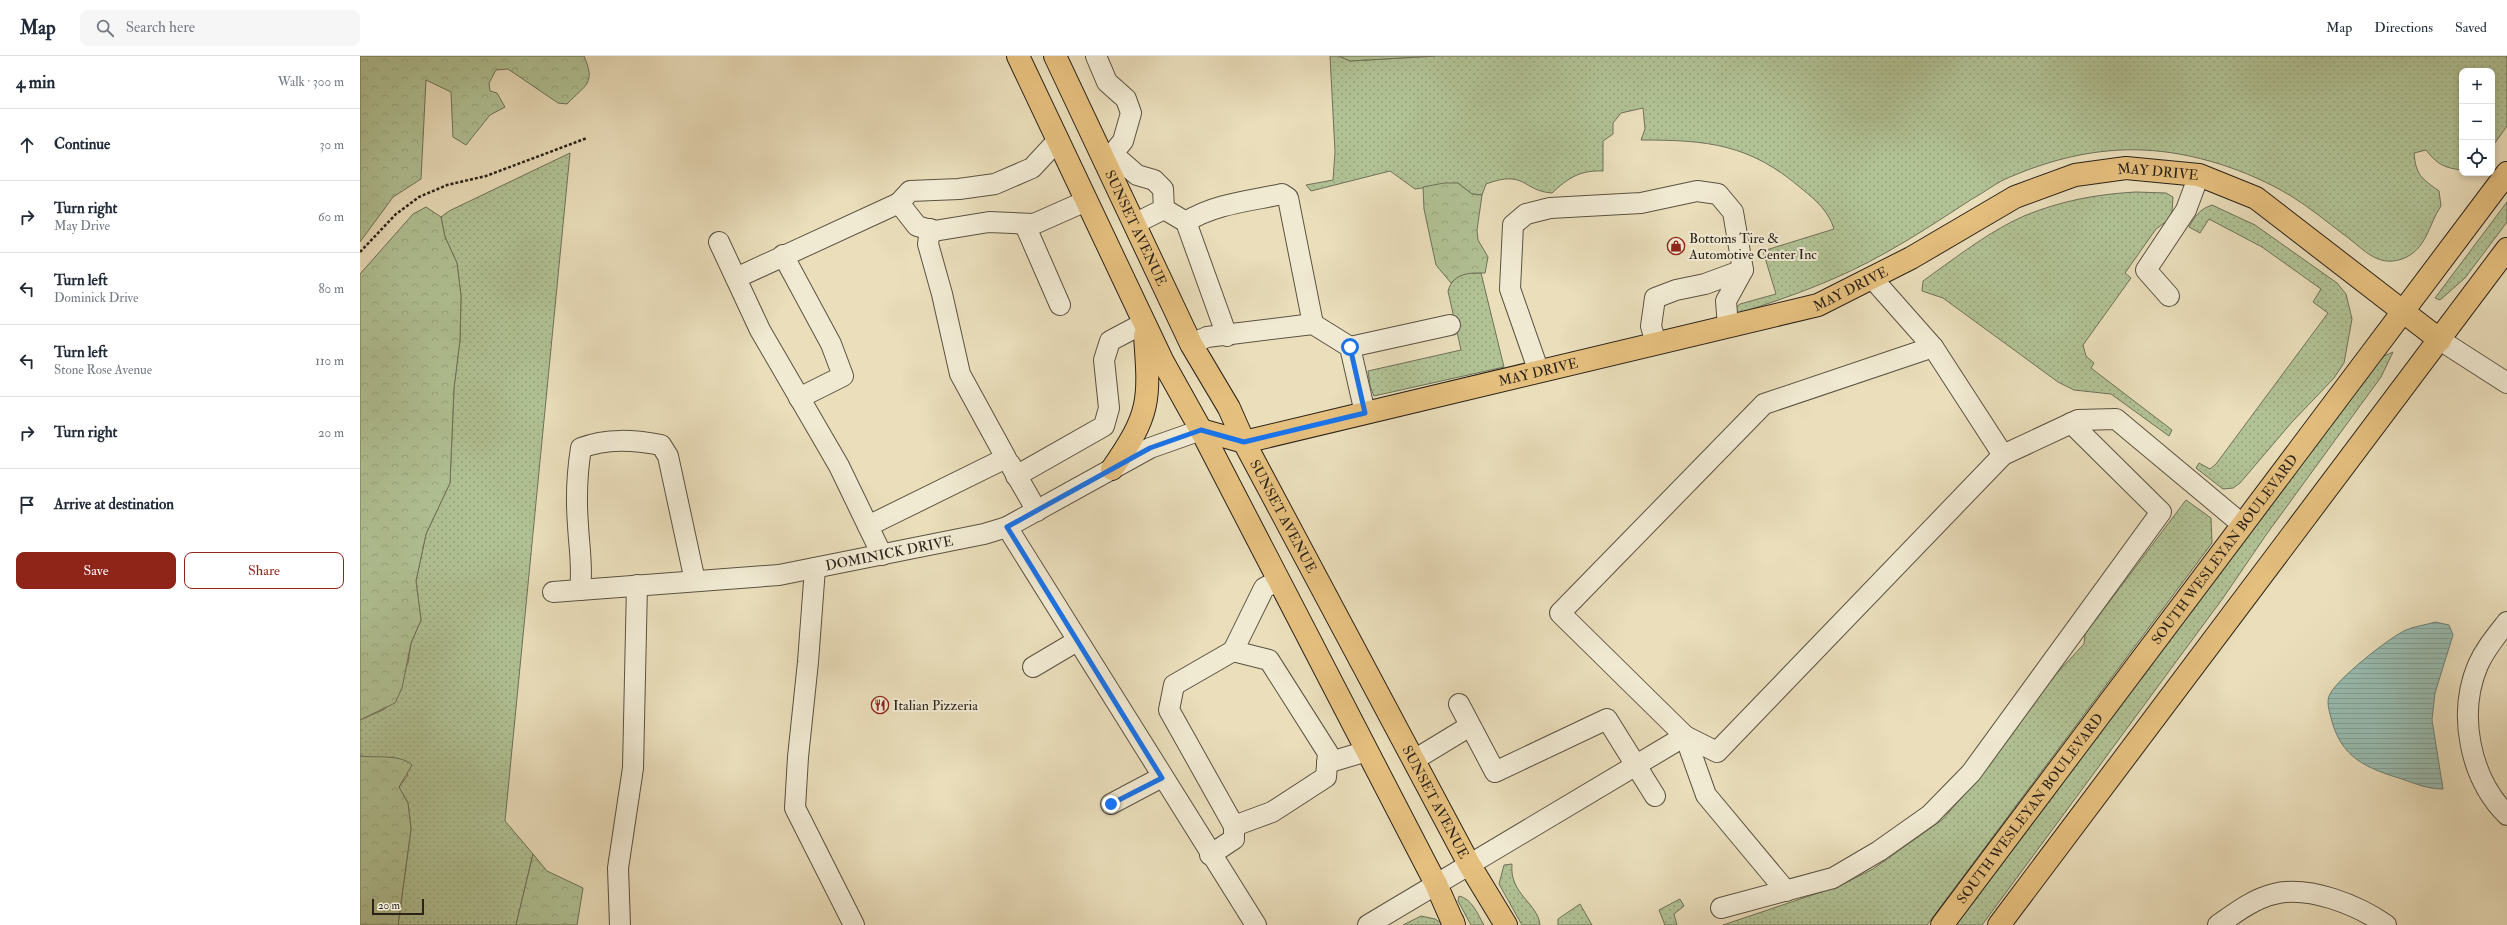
<!DOCTYPE html>
<meta charset="utf-8">
<style>
:root{--surface:#fff;--page:#f6f6f7;--text:#1f2937;--muted:#747a83;--line:#e0e1e3;--accent:#8f2418}
body{margin:0;font-family:"IM FELL Double Pica",serif;background:var(--page);color:var(--text)}
.controls{position:absolute;right:12px;top:12px;display:grid;overflow:hidden;border-radius:8px;box-shadow:0 2px 6px #0003}
.controls button{width:36px;height:36px;display:grid;place-items:center;padding:0;border:0;border-bottom:1px solid var(--line);background:var(--surface);color:var(--text);font:20px sans-serif}
.scale{position:absolute;left:12px;bottom:10px;width:52px;box-sizing:border-box;padding-left:4px;border:2px solid #2b231a;border-top:0;font-size:11px;line-height:14px;white-space:nowrap;color:#2b231a;-webkit-text-stroke:3px #f1ead3;paint-order:stroke}
.stop{position:absolute;width:12px;height:12px;margin:-9px;border:3px solid #1a73e8;border-radius:50%;background:#fff}
.stop.end{background:#1a73e8;border-color:#fff;box-shadow:0 1px 4px #0008}
.list{margin:0;padding:0;list-style:none}
h2{display:flex;justify-content:space-between;align-items:center;height:52px;margin:0;padding:0 16px;font-size:17px}
h2 small{font-size:13px;font-weight:400;color:var(--muted)}
.list li{display:grid;grid-template-columns:26px 1fr auto;gap:12px;align-items:center;box-sizing:border-box;height:72px;padding:0 16px;border-top:1px solid var(--line)}
.list b{display:block;font-size:15px;white-space:nowrap}
.list p{margin:0;font-size:13px;white-space:nowrap;color:var(--muted)}
.list em{font-size:13px;font-style:normal;color:var(--muted)}
.actions{display:flex;gap:8px;padding:12px 16px}
.actions a{flex:1;padding:9px 0;border:1px solid var(--accent);border-radius:8px;text-align:center;font-size:14px;color:var(--accent)}
.actions .main{background:var(--accent);color:#fff}
.icon{flex:none;width:22px;height:22px;fill:none;stroke:currentColor;stroke-width:2;stroke-linecap:round;stroke-linejoin:round}
.map{position:relative;flex:none;width:2147px;height:869px;overflow:hidden}
header{display:flex;align-items:center;gap:24px;box-sizing:border-box;height:56px;padding:0 20px;background:var(--surface);border-bottom:1px solid var(--line)}
header strong{font-size:19px}
nav{display:flex;gap:22px;margin-inline-start:auto;font-size:14px}
.search{width:280px;height:36px;background:var(--page);display:flex;align-items:center;gap:10px;box-sizing:border-box;padding:0 14px;border-radius:8px;color:var(--muted);font-size:15px}
main{display:flex}
aside{flex:1;background:var(--surface)}
.map>svg:first-child{display:block}
.grass{fill:url(#grass-dots);stroke:#6e7258}
.forest{fill:url(#forest-crowns);stroke:#6e7258}
.water{fill:url(#water-rules);stroke:#6c7f75}
.lines{fill:none;stroke-linecap:round;stroke-linejoin:round}
.minor-casing{stroke:#5b5242;stroke-width:22}
.major-casing{stroke:#2b231a;stroke-width:24}
.highway-casing{stroke:#2b231a;stroke-width:24}
.path{stroke:#2b231a;stroke-width:2.5;stroke-dasharray:3 2;stroke-linecap:butt}
.minor{stroke:#f1ead3;stroke-width:20}
.major{stroke:#e5bf7e;stroke-width:22}
.highway{stroke:#e5bf7e;stroke-width:22}
.route{stroke:#1a73e8;stroke-width:5}
.labels{text-anchor:middle;dominant-baseline:central;stroke-width:4;stroke-linejoin:round;paint-order:stroke}
.street-label{font-size:14px;fill:#2b231a;stroke:#f1ead3}
.poi-label{font-size:14px;fill:#2b231a;stroke:#f1ead3;text-anchor:start}
</style>
<header>
<strong>Map</strong>
<div class="search"><svg class="icon" aria-label="search" viewBox="0 0 24 24"><circle cx="10" cy="10" r="6"/><path d="M15 15l6 6"/></svg>Search here</div>
<nav><a>Map</a><a>Directions</a><a>Saved</a></nav>
</header>
<main>
<aside>
<h2>4 min<small>Walk · 300 m</small></h2>
<ul class="list">
<li><svg class="icon" aria-label="ahead" viewBox="0 0 24 24"><path d="M12 20V5M6 11l6-6 6 6"/></svg><div><b>Continue</b></div><em>30 m</em></li>
<li><svg class="icon" aria-label="right" viewBox="0 0 24 24"><path d="M7 20v-9h11M14 6l5 5-5 5"/></svg><div><b>Turn right</b><p>May Drive</p></div><em>60 m</em></li>
<li><svg class="icon" aria-label="left" viewBox="0 0 24 24"><path d="M17 20v-9H6M10 6l-5 5 5 5"/></svg><div><b>Turn left</b><p>Dominick Drive</p></div><em>80 m</em></li>
<li><svg class="icon" aria-label="left" viewBox="0 0 24 24"><path d="M17 20v-9H6M10 6l-5 5 5 5"/></svg><div><b>Turn left</b><p>Stone Rose Avenue</p></div><em>110 m</em></li>
<li><svg class="icon" aria-label="right" viewBox="0 0 24 24"><path d="M7 20v-9h11M14 6l5 5-5 5"/></svg><div><b>Turn right</b></div><em>20 m</em></li>
<li><svg class="icon" aria-label="arrive" viewBox="0 0 24 24"><path d="M6 21V4h12l-3 4 3 4H6"/></svg><div><b>Arrive at destination</b></div></li>
</ul>
<div class="actions"><a class="main">Save</a><a>Share</a></div>
</aside>
<div class="map">
<svg width="2147" height="869" viewBox="0 0 2147 869">
<defs>
<pattern id="grass-dots" width="8" height="8" patternUnits="userSpaceOnUse"><rect width="8" height="8" fill="#b1c295"/><path d="M2 2h.1M6 6h.1" fill="none" stroke="#98a680" stroke-width="1.8" stroke-linecap="round"/></pattern>
<pattern id="forest-crowns" width="20" height="18" patternUnits="userSpaceOnUse"><rect width="20" height="18" fill="#b1c295"/><path d="M2 6a3 3 0 1 1 6 0M12 15a3 3 0 1 1 6 0" fill="none" stroke="#98a680"/></pattern>
<pattern id="water-rules" width="6" height="5" patternUnits="userSpaceOnUse"><rect width="6" height="5" fill="#98bcb1"/><path d="M0 2.5h6" fill="none" stroke="#83a198"/></pattern>
</defs>
<rect width="100%" height="100%" fill="#eadebb"/>
<filter id="stains"><feTurbulence type="fractalNoise" baseFrequency=".005" numOctaves="4"/><feColorMatrix values="0 0 0 0 .2 0 0 0 0 .09 0 0 0 0 .02 0 0 0 .5 -.17"/></filter>
<radialGradient id="worn" r=".72"><stop offset=".6" stop-color="#630" stop-opacity="0"/><stop offset="1" stop-color="#630" stop-opacity=".3"/></radialGradient>
<path class="grass" d="M970,0H979L990,5L1075,0H2147V70L2132,91V15H2102V114C2084,112 2077,108 2066,94L2054,97C2056,119 2061,122 2079,135L2081,150C2068,169 2067,194 2042,203C2016,212 2002,191 1983,178C1966,165 1949,151 1931,140C1888,114 1833,96 1783,94C1737,92 1692,103 1650,121C1637,126 1625,136 1612,143C1584,161 1556,180 1527,196C1480,223 1430,241 1379,257L1374,253L1380,248L1416,238L1403,195L1474,173C1469,156 1456,144 1442,133C1390,88 1348,84 1281,84L1285,73L1283,52L1261,57L1253,67V78L1243,85V115C1220,114 1208,122 1192,137C1162,135 1166,113 1126,128L1122,139L1112,138L1098,127L1055,133L1030,115L951,135L946,129L973,124L975,96Z
M210,97L145,765L173,798L156,869H38L51,773L48,747L39,731L48,719L34,701L20,703L0,700V664L25,653L48,607L51,587L61,564L56,525L66,478L90,427L94,332L100,284L101,240L97,207L85,181L81,161L89,155Z
M1776,136L1806,137L1813,141L1812,156L1807,165L1796,173L1765,217L1771,222L1723,289L1726,300L1734,307L1731,312L1812,374L1809,380L1751,338L1714,334L1698,326L1583,242L1562,235L1563,225L1574,217C1602,197 1632,174 1664,160C1700,145 1737,138 1776,136Z
M2147,146V166L2105,222L2080,244L2075,242Z
M1852,149L1895,169L1977,227L1986,238L1992,263L1984,307L1974,322L1932,366L1880,427L1873,432L1863,433L1836,412L1839,407L1850,413L1856,408L1968,257L1953,246L1961,233L1902,191L1849,163L1840,177L1829,171C1835,160 1840,153 1852,149Z
M1107,217H1121L1144,311L1014,340L1010,330L1008,315L1101,294L1088,235C1091,224 1097,221 1107,217Z
M2033,296L2021,321L1906,479L1863,542L1622,869H1596L2022,301Z
M1826,444L1851,462L1852,487L1567,869H1363L1479,830L1513,813L1582,764L1611,731L1696,618L1724,588L1725,578Z
M1152,808C1149,838 1178,847 1180,869H1162L1139,828L1144,809Z
M1099,840C1112,843 1117,857 1124,869H1111L1098,845Z
M1320,843L1324,850L1314,858L1317,869H1305L1299,854Z
M1220,848L1232,869H1198V863Z
M1061,860L1075,863L1084,869H1043Z"/>
<path class="forest" d="M0,0H224C236,28 226,28 207,48L198,47L148,13L136,14L129,27L130,35L137,37L145,51L130,59L106,89L93,81L91,36L66,24L61,123L33,141L0,186Z
M979,0H1075L990,5Z
M1084,127H1098L1112,138L1122,139L1117,174L1118,184L1128,201L1125,217C1111,217 1101,216 1091,227L1076,209L1064,153L1063,131Z
M66,151L81,161L85,181L97,207L101,240L100,284L94,332L90,427L66,478L56,525L61,564L51,587L42,632L35,647L0,664V218L53,158Z
M0,700C15,702 41,698 52,709L39,731L48,747L51,773L38,869H0Z
M173,798L187,815L223,832L217,869H156Z"/>
<path class="water" d="M2075,566L2089,569L2093,579L2075,637L2072,664L2083,733C2068,733 2056,728 2042,723C2006,712 1981,702 1971,662C1969,654 1966,645 1970,638C1978,622 2030,581 2046,574C2055,570 2066,569 2075,566Z"/>
<g class="lines">
<defs>
<g id="minor">
<path d="M736,0L747,26L766,43L771,57L763,85L745,107"/>
<path d="M698,84L672,112L635,128L599,133L550,135L539,147L557,170L574,175L629,166L674,168L726,145"/>
<path d="M754,99L777,119L794,124L803,133L804,153"/>
<path d="M826,166C854,148 890,145 922,138L928,142L953,268"/>
<path d="M774,168L804,153L826,166L867,280"/>
<path d="M665,169L700,249"/>
<path d="M359,186L400,274L479,410L522,499"/>
<path d="M423,199L471,288L483,320L439,342"/>
<path d="M376,222L539,147"/>
<path d="M1512,222L1573,291L1643,399"/>
<path d="M1809,240L1786,214L1826,154L1839,119"/>
<path d="M2080,284L2147,327"/>
<path d="M831,288L847,281L953,268L990,291L1005,357"/>
<path d="M1296,288L1291,270L1295,242L1316,234L1345,228L1383,214"/>
<path d="M990,291L1090,269"/>
<path d="M1179,316L1150,233L1153,169L1166,158L1190,152L1281,147L1337,135L1358,138L1373,156L1383,214L1366,245L1368,271"/>
<path d="M650,408L677,455"/>
<path d="M656,420L744,370L749,352L744,304L750,285L784,267"/>
<path d="M508,470L646,402L600,318L582,238L568,188L570,173"/>
<path d="M647,471L896,869"/>
<path d="M455,512L448,606L438,701L435,752L494,869"/>
<path d="M220,534C223,511 219,491 218,469C216,444 217,417 221,392C247,382 274,384 301,389L308,400L335,525"/>
<path id="s1" d="M193,536L419,519L624,478L647,471L790,392L841,374"/>
<path d="M2147,566C2136,580 2125,593 2118,609C2097,658 2110,722 2147,759"/>
<path d="M873,595L909,604L968,697L966,721L912,756L874,770"/>
<path d="M673,611L717,585"/>
<path d="M1099,648L1135,716L1247,663L1295,740"/>
<path d="M1054,704L1110,670"/>
<path d="M967,707L1007,695"/>
<path d="M751,748L802,721"/>
<path d="M850,799L874,783V770L809,654L814,629L873,595L904,532L919,524"/>
<path d="M1426,835L1346,739L1325,680L1200,557L1404,348L1573,291"/>
<path d="M1361,852L1473,822L1519,795L1570,759L1611,717L1801,456L1711,367"/>
<path d="M260,869L258,812L273,712L277,529"/>
<path d="M1008,869L1325,680L1357,696L1643,399L1718,364L1756,363L1883,469"/>
<path d="M1858,869C1875,857 1893,843 1914,838C1948,829 1998,849 2026,869"/>
</g>
<g id="major">
<path d="M658,0L802,304L841,374L1076,828L1094,869"/>
<path id="s2" d="M695,0L831,288L869,352L884,386L1109,808L1146,869"/>
<path id="s3" d="M841,374L884,386L1458,249L1551,202L1655,141L1715,119L1766,112L1839,119L1896,142L2080,284"/>
<path d="M752,413C790,358 790,346 785,280"/>
</g>
<g id="highway">
<path d="M1093,866V869"/>
<path id="s4" d="M1582,869L2147,117"/>
<path d="M1639,869L2147,193"/>
</g>
</defs>
<use href="#minor" class="minor-casing"/>
<use href="#major" class="major-casing"/>
<use href="#highway" class="highway-casing"/>
<path class="path" d="M0,196L36,158L59,141L87,129L126,120L227,82"/>
<use href="#minor" class="minor"/>
<use href="#major" class="major"/>
<use href="#highway" class="highway"/>
</g>
<g class="lines">
<path class="route" d="M751,748L802,722L647,471L790,392L841,374L884,386L1005,357L990,291"/>
</g>
<defs>
<symbol id="shop-ring" viewBox="-11 -11 22 22"><circle r="9.5" fill="#f1ead3" stroke="#8f2418" stroke-width="1.5"/><path d="M-5-2.5h2.3a2.7 3.5 0 0 1 5.4 0H5L5.5 6h-11ZM-1.5-2.5h3a1.5 2.3 0 0 0-3 0Z" fill="#8f2418"/></symbol>
<symbol id="restaurant-ring" viewBox="-11 -11 22 22"><circle r="9.5" fill="#f1ead3" stroke="#8f2418" stroke-width="1.5"/><path d="M-5-6h1v4h1v-4h1v4h1v-4h1v5L-1.5 .5V6h-2V.5L-5-1ZM5-6V6H3V1.5H1.5Q1.5-4 5-6Z" fill="#8f2418"/></symbol>
</defs>
<g fill-rule="evenodd">
<use href="#shop-ring" x="1306" y="180" width="20" height="20"/>
<use href="#restaurant-ring" x="510" y="639" width="20" height="20"/>
</g>
<g class="labels">
<g class="street-label">
<text stroke="none"><textPath href="#s3" startOffset="1007">MAY DRIVE</textPath></text>
<text stroke="none"><textPath href="#s2" startOffset="190">SUNSET AVENUE</textPath></text>
<text stroke="none"><textPath href="#s3" startOffset="671">MAY DRIVE</textPath></text>
<text stroke="none"><textPath href="#s3" startOffset="347">MAY DRIVE</textPath></text>
<text stroke="none"><textPath href="#s2" startOffset="514">SUNSET AVENUE</textPath></text>
<text stroke="none"><textPath href="#s4" startOffset="470">SOUTH WESLEYAN BOULEVARD</textPath></text>
<text stroke="none"><textPath href="#s1" startOffset="339">DOMINICK DRIVE</textPath></text>
<text stroke="none"><textPath href="#s2" startOffset="838">SUNSET AVENUE</textPath></text>
<text stroke="none"><textPath href="#s4" startOffset="146">SOUTH WESLEYAN BOULEVARD</textPath></text>
</g>
<g class="poi-label">
<text x="1329" y="182">Bottoms Tire &amp;<tspan x="1329" dy="16">Automotive Center Inc</tspan></text>
<text x="533" y="649">Italian Pizzeria</text>
</g>
</g>
<rect width="100%" height="100%" filter="url(#stains)"/>
<rect width="100%" height="100%" fill="url(#worn)"/>
</svg>
<div class="controls">
<button>+</button>
<button>−</button>
<button><svg class="icon" aria-label="locate" viewBox="0 0 24 24"><circle cx="12" cy="12" r="6"/><path d="M12 2v4M12 18v4M2 12h4M18 12h4"/></svg></button>
</div>
<div class="scale">20 m</div>
<div class="stop" style="left:990px;top:291px"></div>
<div class="stop end" style="left:751px;top:748px"></div>
</div>
</main>
